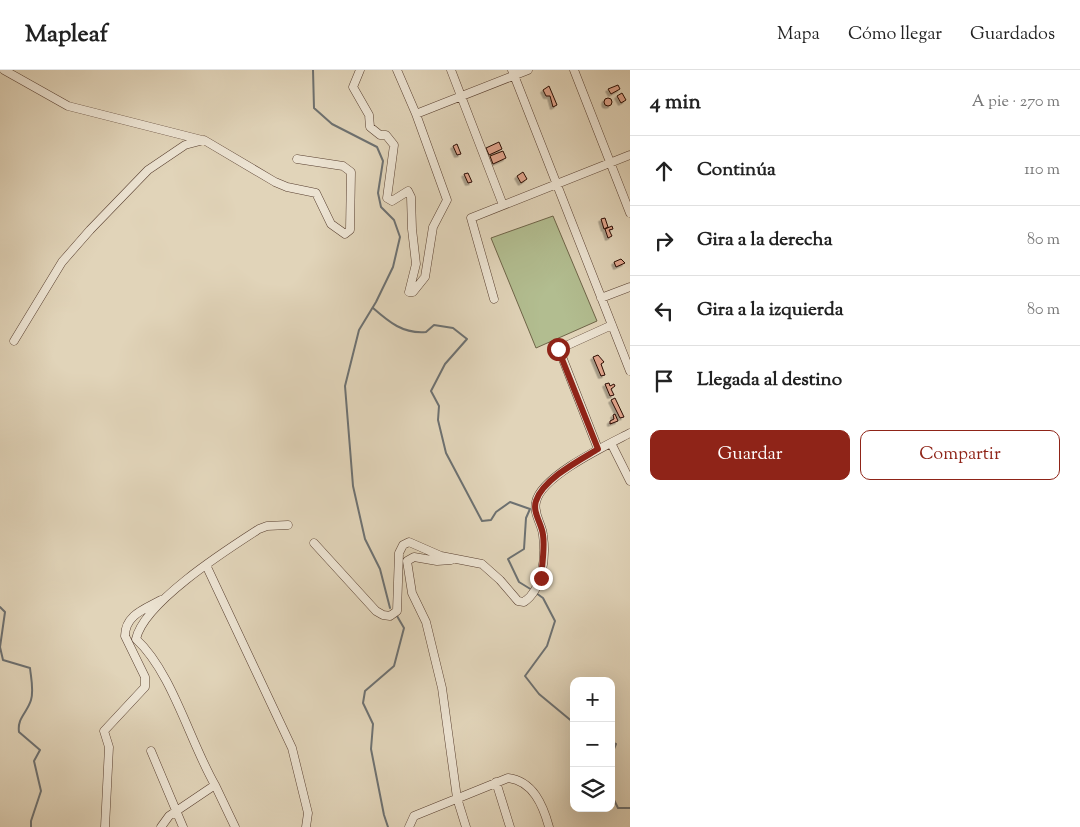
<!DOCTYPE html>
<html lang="es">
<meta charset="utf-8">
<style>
:root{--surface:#fff;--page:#f2f2f2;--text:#222;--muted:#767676;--line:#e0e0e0;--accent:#8f2418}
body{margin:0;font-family:"Sorts Mill Goudy",serif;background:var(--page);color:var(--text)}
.controls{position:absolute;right:15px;bottom:15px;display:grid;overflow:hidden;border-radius:10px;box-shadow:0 5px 20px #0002}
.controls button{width:45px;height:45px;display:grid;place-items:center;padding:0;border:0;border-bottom:1px solid var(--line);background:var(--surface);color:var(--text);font:25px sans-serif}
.stop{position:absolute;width:15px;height:15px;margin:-11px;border:4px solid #8f2418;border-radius:50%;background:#fff}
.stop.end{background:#8f2418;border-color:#fff;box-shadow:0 1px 5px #0008}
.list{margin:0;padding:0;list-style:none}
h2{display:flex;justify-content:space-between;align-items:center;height:65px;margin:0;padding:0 20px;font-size:21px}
h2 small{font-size:16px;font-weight:400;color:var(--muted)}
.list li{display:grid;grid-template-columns:32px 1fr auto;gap:15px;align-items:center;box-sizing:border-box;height:70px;padding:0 20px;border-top:1px solid var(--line)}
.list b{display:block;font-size:19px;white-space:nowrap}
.list em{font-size:16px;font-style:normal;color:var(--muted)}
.actions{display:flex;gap:10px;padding:15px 20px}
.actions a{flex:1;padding:11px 0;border:1px solid var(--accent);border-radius:10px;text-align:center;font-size:18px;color:var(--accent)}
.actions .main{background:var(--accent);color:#fff}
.icon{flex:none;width:28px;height:28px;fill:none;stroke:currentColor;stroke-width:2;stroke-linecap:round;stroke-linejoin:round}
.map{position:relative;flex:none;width:630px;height:757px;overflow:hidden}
header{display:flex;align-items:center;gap:30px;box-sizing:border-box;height:70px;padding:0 25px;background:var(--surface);border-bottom:1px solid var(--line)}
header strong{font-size:24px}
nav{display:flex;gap:28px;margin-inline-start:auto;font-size:18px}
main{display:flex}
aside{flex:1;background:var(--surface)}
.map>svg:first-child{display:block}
.green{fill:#b2bd90;stroke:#6e6448}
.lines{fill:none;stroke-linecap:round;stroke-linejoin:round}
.stream{stroke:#6d7171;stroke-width:2}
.building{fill:#e0a48c;stroke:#290c01;filter:url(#shadow)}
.minor-casing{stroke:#573e2f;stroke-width:9}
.minor{stroke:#ece3d2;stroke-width:8}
.route{stroke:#8f2418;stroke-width:6}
</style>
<header>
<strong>Mapleaf</strong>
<nav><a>Mapa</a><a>Cómo llegar</a><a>Guardados</a></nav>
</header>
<main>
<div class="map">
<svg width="630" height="757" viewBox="0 0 630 757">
<defs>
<filter id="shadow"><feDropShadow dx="-2.5" dy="2.5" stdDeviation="0" flood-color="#0004"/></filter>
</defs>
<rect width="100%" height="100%" fill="#e1d4b9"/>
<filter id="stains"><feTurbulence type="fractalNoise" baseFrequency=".004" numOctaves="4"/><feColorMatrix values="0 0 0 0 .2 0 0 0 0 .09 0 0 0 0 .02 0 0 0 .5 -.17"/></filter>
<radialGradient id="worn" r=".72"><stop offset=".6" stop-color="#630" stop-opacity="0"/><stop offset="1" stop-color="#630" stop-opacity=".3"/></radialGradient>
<path class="green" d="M553,146L597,251L536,278L491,168Z"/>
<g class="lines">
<path class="stream" d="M313,0L314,38L332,54L377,77L383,91L378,123L381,137L394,150L400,167L393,197L376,232L359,260L345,316L353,416L365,469L380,499L390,538
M373,238C389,252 403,264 426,262L434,255L453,258L467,269L445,294L431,321L439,336L438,350L446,383L482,451L491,450L496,442L510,432L530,439L526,448L524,479L508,489L519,512L532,520
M536,523L543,528L555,551L547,576L525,606L539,624L574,653
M0,537L5,542L0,577L3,590L30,598C31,608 34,620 31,630C27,643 17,648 19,662L40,680L34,691L41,721L31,751V757
M611,672L616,674L611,686
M611,724L618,738H630
M388,757L384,745L371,679L373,654L363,633L365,621L394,596L404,558L397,546"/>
</g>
<path class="building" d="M618,15L620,19L611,24L608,19Z
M549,16L557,35L553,37L550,26H546L543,20Z
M622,23L626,30L621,33L617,26Z
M604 32a4 4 0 1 1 8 0a4 4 0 1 1-8 0Z
M499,72L502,79L489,85L486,78Z
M457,74L461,84L457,85L453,76Z
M503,81L506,88L493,94L490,86Z
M523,102L527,109L521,113L517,106Z
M468,103L472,112L468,113L464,104Z
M605,148L608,157L604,159L601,149Z
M612,156L613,159L609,160L612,166L608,168L605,159Z
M621,189L625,193L616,197L614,192Z
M598,285L604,292L601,294L605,305L601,306L593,287Z
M609,313L610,316L614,314L615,316L611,319L614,325L610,326L605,314Z
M615,328L624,347L620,348L611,330Z
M615,344L618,351L610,354V351L614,349L613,345Z"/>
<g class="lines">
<defs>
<path id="minor" d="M4,0L68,36L202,70
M360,0L353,17L369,45L370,57L380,65H386L394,75L387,128L392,131L408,121L411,127L412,159L416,194L409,222H413L425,207L433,157L447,130L416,44L397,0
M451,0L503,135
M512,0L630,301
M574,0L630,143
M416,44L528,0
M601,228L630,217
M494,229L471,148L630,85
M14,271L62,192L90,160L148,100L185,75L204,70L275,112L287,117L316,123L331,154L345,164L350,160L351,102L343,96L297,89
M611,373L630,411
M598,379L559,279L612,255
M314,473L376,541L383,545L390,546L397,541L399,483L403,475L409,472L441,486L482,494L500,510L518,531L524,532C543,519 546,487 543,465C542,454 533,444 536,432C541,406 607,375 630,363
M451,490L437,491L414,487L407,491L412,523L426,552L442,618L457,728L466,757
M206,495L292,678L308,743L306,757
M151,681L183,757
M496,712L510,757
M215,715L235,757
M105,757L109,677L104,661L145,617V607L125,566C125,545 145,539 161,530
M161,757L169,746L215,715C190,672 172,602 136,569C144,532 228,479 259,459L267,456L288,455
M409,757L414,746L508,708C533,711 543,735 549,757"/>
</defs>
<use href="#minor" class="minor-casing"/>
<use href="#minor" class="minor"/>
</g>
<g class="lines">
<path class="route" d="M541,508C542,495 545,478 543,465C542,454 532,442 536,431C543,409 580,390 598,379L558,279"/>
</g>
<rect width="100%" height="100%" filter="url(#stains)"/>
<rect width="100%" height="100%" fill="url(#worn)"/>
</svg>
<div class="controls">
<button>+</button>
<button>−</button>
<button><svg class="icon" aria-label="layers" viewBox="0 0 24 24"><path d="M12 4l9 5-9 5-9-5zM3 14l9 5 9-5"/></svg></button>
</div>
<div class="stop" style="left:558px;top:279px"></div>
<div class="stop end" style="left:541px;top:508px"></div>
</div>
<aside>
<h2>4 min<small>A pie · 270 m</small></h2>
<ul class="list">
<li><svg class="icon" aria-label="ahead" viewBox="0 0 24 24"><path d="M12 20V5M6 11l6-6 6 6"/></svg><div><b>Continúa</b></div><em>110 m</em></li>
<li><svg class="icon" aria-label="right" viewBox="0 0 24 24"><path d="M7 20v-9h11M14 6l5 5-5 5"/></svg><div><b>Gira a la derecha</b></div><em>80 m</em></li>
<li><svg class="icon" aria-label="left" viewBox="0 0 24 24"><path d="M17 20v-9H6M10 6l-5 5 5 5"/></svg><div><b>Gira a la izquierda</b></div><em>80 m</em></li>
<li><svg class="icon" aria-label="arrive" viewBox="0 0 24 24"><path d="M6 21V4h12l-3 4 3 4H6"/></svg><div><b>Llegada al destino</b></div></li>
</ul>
<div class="actions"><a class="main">Guardar</a><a>Compartir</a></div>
</aside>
</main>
